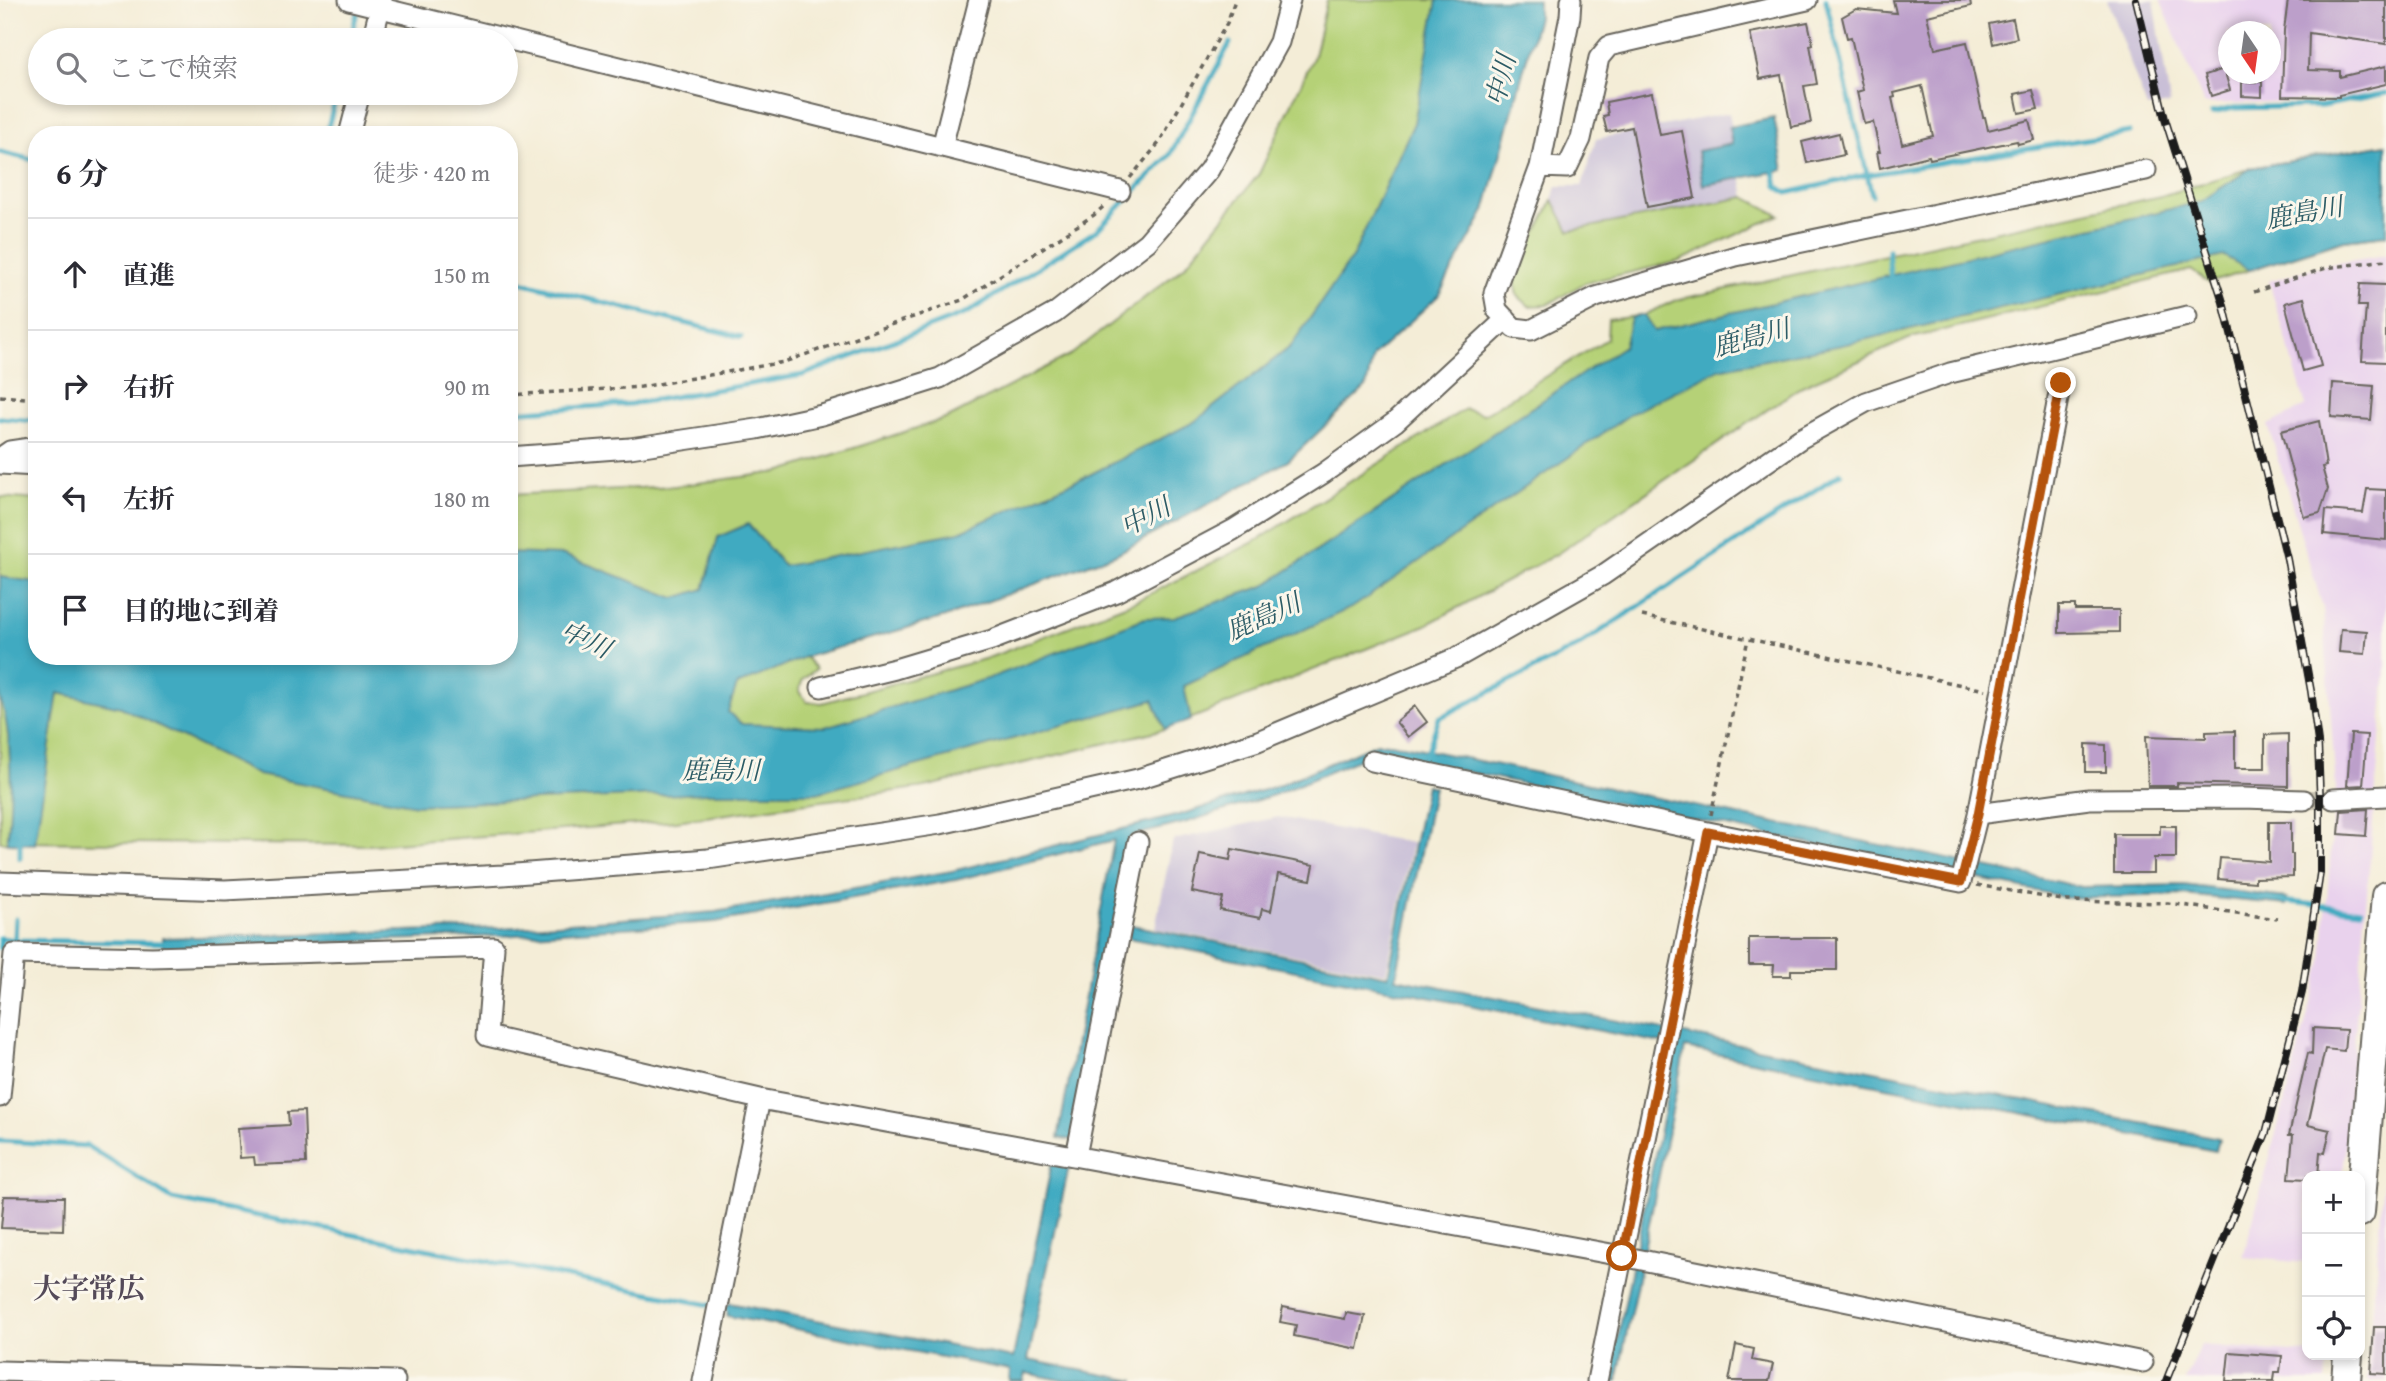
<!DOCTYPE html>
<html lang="ja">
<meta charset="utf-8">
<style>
:root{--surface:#fff;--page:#f2f2f3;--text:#2b2b33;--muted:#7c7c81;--line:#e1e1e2}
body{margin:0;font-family:"Gentium Book Plus","Noto Serif JP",serif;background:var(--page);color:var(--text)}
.controls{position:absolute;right:21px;bottom:21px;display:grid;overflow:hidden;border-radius:14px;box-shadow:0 4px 10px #0003}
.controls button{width:63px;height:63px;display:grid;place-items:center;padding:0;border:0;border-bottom:2px solid var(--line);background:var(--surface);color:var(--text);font:35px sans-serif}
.compass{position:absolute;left:2218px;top:21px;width:63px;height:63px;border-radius:50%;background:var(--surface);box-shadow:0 4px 10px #0003;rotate:167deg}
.stop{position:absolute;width:21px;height:21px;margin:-16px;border:5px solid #b45309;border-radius:50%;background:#fff}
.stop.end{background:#b45309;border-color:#fff;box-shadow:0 2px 7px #0008}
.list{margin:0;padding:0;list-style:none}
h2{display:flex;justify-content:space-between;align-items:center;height:91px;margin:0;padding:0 28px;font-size:30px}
h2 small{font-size:23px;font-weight:400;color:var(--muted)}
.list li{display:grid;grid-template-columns:46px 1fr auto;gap:21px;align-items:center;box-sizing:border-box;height:112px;padding:0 28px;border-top:2px solid var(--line)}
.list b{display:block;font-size:26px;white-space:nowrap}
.list em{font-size:23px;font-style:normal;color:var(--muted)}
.icon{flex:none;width:38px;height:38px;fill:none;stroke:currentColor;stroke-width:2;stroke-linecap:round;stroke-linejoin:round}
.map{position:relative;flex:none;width:2386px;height:1381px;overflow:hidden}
.search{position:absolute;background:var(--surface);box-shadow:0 4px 10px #0003;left:28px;top:28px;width:490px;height:77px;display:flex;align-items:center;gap:18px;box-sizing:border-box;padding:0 24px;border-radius:38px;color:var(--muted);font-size:26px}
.panel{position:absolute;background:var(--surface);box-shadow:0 4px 10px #0003;left:28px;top:126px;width:490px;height:539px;border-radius:28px}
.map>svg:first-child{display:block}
.built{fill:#e9d2ed;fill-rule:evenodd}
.industrial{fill:#c9bfd7}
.green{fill:#b5d177;stroke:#68764a;stroke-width:2}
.water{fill:#41aac1;stroke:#2e636e;stroke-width:2}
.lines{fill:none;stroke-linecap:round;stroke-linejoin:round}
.stream{stroke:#41aac1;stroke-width:5}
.building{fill:#bc9fca;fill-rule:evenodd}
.minor-tunnel{stroke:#c9c3b2;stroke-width:19;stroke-dasharray:19 10;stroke-linecap:butt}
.minor-casing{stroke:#68655d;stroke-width:23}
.highway-casing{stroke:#68655d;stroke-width:32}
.path{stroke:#68655d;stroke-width:3.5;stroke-dasharray:5 5;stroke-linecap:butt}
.minor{stroke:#fff;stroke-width:19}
.highway{stroke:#fff;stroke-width:28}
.rail-casing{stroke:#1c1c1c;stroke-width:8}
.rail{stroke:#fbf7ec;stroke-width:5;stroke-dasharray:16;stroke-linecap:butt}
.route{stroke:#b45309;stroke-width:9}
.labels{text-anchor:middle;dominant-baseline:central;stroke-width:6;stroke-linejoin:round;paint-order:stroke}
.water-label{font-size:26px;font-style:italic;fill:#2d5c66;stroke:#fbf7ec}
.quarter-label{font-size:28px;font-weight:bold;fill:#544a59;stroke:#fbf7ec}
</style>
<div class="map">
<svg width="2386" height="1381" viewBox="0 0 2386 1381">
<rect width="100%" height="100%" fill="#fbf7ec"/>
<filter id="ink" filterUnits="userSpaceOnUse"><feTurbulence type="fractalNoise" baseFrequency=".0143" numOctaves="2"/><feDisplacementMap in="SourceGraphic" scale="14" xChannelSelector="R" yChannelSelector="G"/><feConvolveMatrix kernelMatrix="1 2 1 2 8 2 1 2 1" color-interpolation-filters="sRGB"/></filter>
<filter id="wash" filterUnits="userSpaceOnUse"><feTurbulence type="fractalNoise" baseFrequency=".00686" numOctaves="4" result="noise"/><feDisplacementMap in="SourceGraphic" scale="28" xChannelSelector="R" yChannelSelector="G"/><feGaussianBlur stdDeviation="1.57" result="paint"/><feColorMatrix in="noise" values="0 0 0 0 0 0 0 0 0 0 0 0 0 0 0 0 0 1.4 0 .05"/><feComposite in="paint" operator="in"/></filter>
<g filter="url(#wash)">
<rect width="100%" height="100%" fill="#f4edd7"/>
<path class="built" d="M2160,0H2386V89L2334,100L2204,104ZM2228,32H2270V74H2228Z
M2386,255V668L2343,1176H2307V1263L2243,1257L2322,961L2336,788L2323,608L2268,425L2306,406L2269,281L2324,265Z
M2386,1153V1381H2367Z
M2201,1345L2328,1355L2325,1381H2185Z"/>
<path class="industrial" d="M2107,0H2154L2170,104L2147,108Z
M1729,113L1745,197L1568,231L1553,200L1557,186H1582L1596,139Z
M1278,817L1412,843L1386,973L1155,928L1173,840Z"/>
<path class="green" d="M1327,0H1470L1327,366L766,624L509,587V495L675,486L779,472L948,418L1072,354L1184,267L1259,174L1314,56Z
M2386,144V184L1662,347L1285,596L803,752L149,656H509L626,679L1366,387L1288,461L1116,554L945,617L805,657L816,669L803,679L799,690L807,702L822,703L988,658L1138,600L1258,540L1465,409L1484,414L1607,339L1608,320L1644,315L1676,300L2161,196L2251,168Z
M1745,197L1779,215L1680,261L1585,283L1547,305L1529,306L1517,295L1513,278L1553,200L1569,231Z
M2293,227L2386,235L2344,240L2209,283L2191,270L1911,338L1802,386L1557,554L1426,625L1165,729L925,787L676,821L370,845L0,842V659L809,785L1133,681L1720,353Z
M0,497L37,500V607L0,603Z"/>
<path class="water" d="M1437,0H1538V17L1485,211L1438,296L1373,356L1366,387L1288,461L1116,554L945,617L805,657L737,685L728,712L742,724L825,727L990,678L1145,618L1174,617L1264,586L1624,346L1631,318L1644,315L1654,331L2200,202L2251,168L2386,144V235L2344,240L2249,270L2224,256L1842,345L1719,369L1632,413L1355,606L1184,686L1191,720L1165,729L1153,700L817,793H709L416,805L258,775L121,707L58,693L35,844L7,843C12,806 13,732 0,699V577L37,582V656H509V553L564,555L675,598L704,589L718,537L748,524L784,566L959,532L1089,475L1194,422L1290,347L1353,256L1414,123Z
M1774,118L1784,170L1703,185L1697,151L1732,144L1729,127Z
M1377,743L1403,745L2082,887L2184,885L2287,898L2286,905L2183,895L2070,898L1401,758L1372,754L1274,795L1184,823L1131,836L1073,1140L1058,1138L1114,840L956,880L715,922L501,936L163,948V938L503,928L715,912L952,871L1175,816L1274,787Z
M1426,785L1434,787L1396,978L2219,1138L2216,1151L1685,1048L1617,1381H1609L1677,1046L1128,938L1131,925L1388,976Z
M1052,1162L1069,1166L1028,1360L1136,1381H1066L1026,1373L1024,1381H1009L1010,1370L727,1316L729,1303L1013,1358Z"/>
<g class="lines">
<path class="stream" d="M1826,0L1872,195
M350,40L357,13
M2212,113L2234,108L2322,106L2386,93
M326,135L337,93
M0,152L37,161
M1773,167L1777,186L1787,193L1866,175L2130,132
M1888,250L1891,282
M509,279L741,337
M509,412L631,404L803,375L967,313L1097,230L1170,155L1230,43
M0,418L37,421
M1426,756L1439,718L1578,646L1841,473
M20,858V837
M2281,901L2361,910
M0,938L15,940L169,943
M15,940L16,919
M0,948L1,938
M0,1141L87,1146L172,1199L735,1310"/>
</g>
<g id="blocks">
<path class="building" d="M1893,0H1970L1971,6L1927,16L1935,49L1967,42L1983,117H1985L1988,130L2029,120L2034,140L2018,144L2017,141L1930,159L1929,156L1880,168L1877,152H1880L1873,122L1864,124L1857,92L1863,90L1851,37L1847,38L1842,17L1856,9L1896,13ZM1922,86L1933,136L1902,144L1892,98L1895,97L1894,93Z
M2288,0H2386V44L2309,33L2308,70L2340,71V77L2386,66V84L2339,95V97L2282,96L2284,30Z
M2013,19L2017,38L1993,44L1989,24Z
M1808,22L1813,44L1810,45L1817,84L1804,86L1811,123L1791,127L1781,75L1760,79L1750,33Z
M2224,69L2230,90L2211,96L2205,75Z
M2242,82H2262V97L2242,96Z
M2033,90L2038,109L2019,113L2015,94Z
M1652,93L1660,135L1682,131L1695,198L1647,207L1632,127L1607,132L1603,116L1608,115L1606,102Z
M1839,133L1844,155L1807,163L1802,142Z
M2360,284L2386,285V362L2362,361L2366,306H2358Z
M2304,298L2321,366L2303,371L2285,303Z
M2333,383L2374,386L2371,420L2331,417Z
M2319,421L2326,466L2322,467L2328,489L2320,513L2304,517L2281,431Z
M2367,489L2386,490V540L2324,534L2326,510L2363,513Z
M2059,605H2075V610H2119V632L2059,633Z
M2341,629L2367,631L2365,654L2339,652Z
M1415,706L1427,722L1408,737L1396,722Z
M2235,731V768H2265V735L2288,734V786L2177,783V786H2148L2146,736L2206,738V732Z
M2351,734L2367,735L2363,785L2347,786Z
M2086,744L2106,745V772H2086Z
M2368,809L2366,836L2339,834L2341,811Z
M2269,822H2291V854H2293V877L2255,878V882L2218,879L2220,858L2269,862Z
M2160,826H2176V858H2154V873H2114V834H2160Z
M1232,849L1314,865L1311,880L1278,874L1271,911L1262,909L1260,918L1220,910L1223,898L1192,892L1200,854L1230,860Z
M1749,938H1837V970H1791V976H1773L1774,965H1749Z
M2313,1028L2346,1030L2344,1051L2325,1049L2308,1125L2330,1130L2325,1153L2320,1152L2318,1176H2307V1179L2289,1178L2293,1135H2289L2308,1053L2312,1054Z
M304,1111L306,1163L255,1165L254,1157L240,1158L238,1128L289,1125L288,1112Z
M4,1196L64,1197L63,1230L1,1228Z
M1283,1307L1345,1319L1346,1313L1365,1316L1358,1349L1294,1336L1296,1325L1280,1322Z
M2374,1327H2386V1374L2371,1373Z
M1736,1345L1754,1349L1752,1360L1773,1364L1769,1381H1729Z
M2229,1352L2282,1356L2280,1372H2275L2274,1381H2226Z"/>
</g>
</g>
<g filter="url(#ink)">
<use href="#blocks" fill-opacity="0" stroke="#68655d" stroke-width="2"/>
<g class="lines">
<path class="minor-tunnel" d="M2304,800L2333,799"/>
<defs>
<path id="minor" d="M349,0L1120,191
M1571,0L1570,16L1540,167L1494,293L1497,310L1514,328L1531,330L1596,297L1736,256L2146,170
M372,40L382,0
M349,135L360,93
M942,147L979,0
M1540,167L1567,168L1581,139L1599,58L1609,46L1807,0
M509,457L630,448L757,429L822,415L940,378L1055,313L1147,242L1209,170L1279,42L1290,0
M0,458L10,451L37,447
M0,464L37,466
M821,687L895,669L992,640L1116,592L1233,530L1324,473L1395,422L1506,319
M1372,761L1708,832L1961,882L1978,814L2061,383
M2333,799L2386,796
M1978,814L2089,799L2243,798L2304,800
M0,882L225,890L503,875L708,859L940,824L1138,779L1258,741L1458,657L1603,575L1800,439L1866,402L1950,373L2187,316
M0,1097L14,954L152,957L494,947L487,1036L760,1099L1622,1256L2143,1362
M1076,1156L1138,842
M0,1371L395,1381
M703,1381L760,1099
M1597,1381L1708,832"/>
<path id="highway" d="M2360,1212L2386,896
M2346,1381L2348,1355"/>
</defs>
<use href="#minor" class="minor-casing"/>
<use href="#highway" class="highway-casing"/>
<path class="path" d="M1130,178L1159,143L1227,23L1235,0
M2254,292L2326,268L2386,260
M509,395L641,387L784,362L962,300L1094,215L1103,207
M0,396L37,399
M1642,616L1985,690
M1711,815L1748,639
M1977,885L2067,901L2168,903L2277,919"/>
<use href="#minor" class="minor"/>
<use href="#highway" class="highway"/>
<defs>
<path id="rail" d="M2136,0L2165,119L2223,302L2287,559L2311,691L2318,742L2320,797V873L2302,992L2266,1133L2166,1381"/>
</defs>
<use href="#rail" class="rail-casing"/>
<use href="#rail" class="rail"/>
</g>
</g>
<g class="lines" filter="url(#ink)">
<path class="route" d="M1622,1256L1708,832L1961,882L1978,814L2061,383"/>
</g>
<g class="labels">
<g class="water-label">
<text transform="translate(1500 80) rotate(-76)">中川</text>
<text transform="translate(2304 212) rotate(-10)">鹿島川</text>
<text transform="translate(1751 337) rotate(-15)">鹿島川</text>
<text transform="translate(1145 516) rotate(-27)">中川</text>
<text transform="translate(1263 616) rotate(-24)">鹿島川</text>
<text transform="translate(586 639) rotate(25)">中川</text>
<text x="721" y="769">鹿島川</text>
</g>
<g class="quarter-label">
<text x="89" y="1287">大字常広</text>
</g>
</g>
</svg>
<div class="controls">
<button>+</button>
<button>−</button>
<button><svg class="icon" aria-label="locate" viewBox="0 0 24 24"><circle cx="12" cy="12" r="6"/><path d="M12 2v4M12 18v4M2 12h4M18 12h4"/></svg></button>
</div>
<svg class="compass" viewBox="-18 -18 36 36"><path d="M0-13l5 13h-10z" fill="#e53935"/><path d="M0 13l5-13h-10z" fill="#7c7c81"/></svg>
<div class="stop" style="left:1622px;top:1256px"></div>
<div class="stop end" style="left:2061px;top:383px"></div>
<div class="search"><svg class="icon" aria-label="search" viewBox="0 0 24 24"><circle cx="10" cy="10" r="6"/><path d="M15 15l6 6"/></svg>ここで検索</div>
<section class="panel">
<h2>6 分<small>徒歩 · 420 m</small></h2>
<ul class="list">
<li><svg class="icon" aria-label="ahead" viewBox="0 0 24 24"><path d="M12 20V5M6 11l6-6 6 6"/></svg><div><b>直進</b></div><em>150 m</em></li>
<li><svg class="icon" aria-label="right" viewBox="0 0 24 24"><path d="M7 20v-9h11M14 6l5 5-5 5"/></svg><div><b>右折</b></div><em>90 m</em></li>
<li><svg class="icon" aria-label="left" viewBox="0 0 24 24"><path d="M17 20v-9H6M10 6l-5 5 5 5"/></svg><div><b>左折</b></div><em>180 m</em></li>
<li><svg class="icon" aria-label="arrive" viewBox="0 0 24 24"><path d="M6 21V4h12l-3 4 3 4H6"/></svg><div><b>目的地に到着</b></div></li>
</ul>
</section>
</div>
